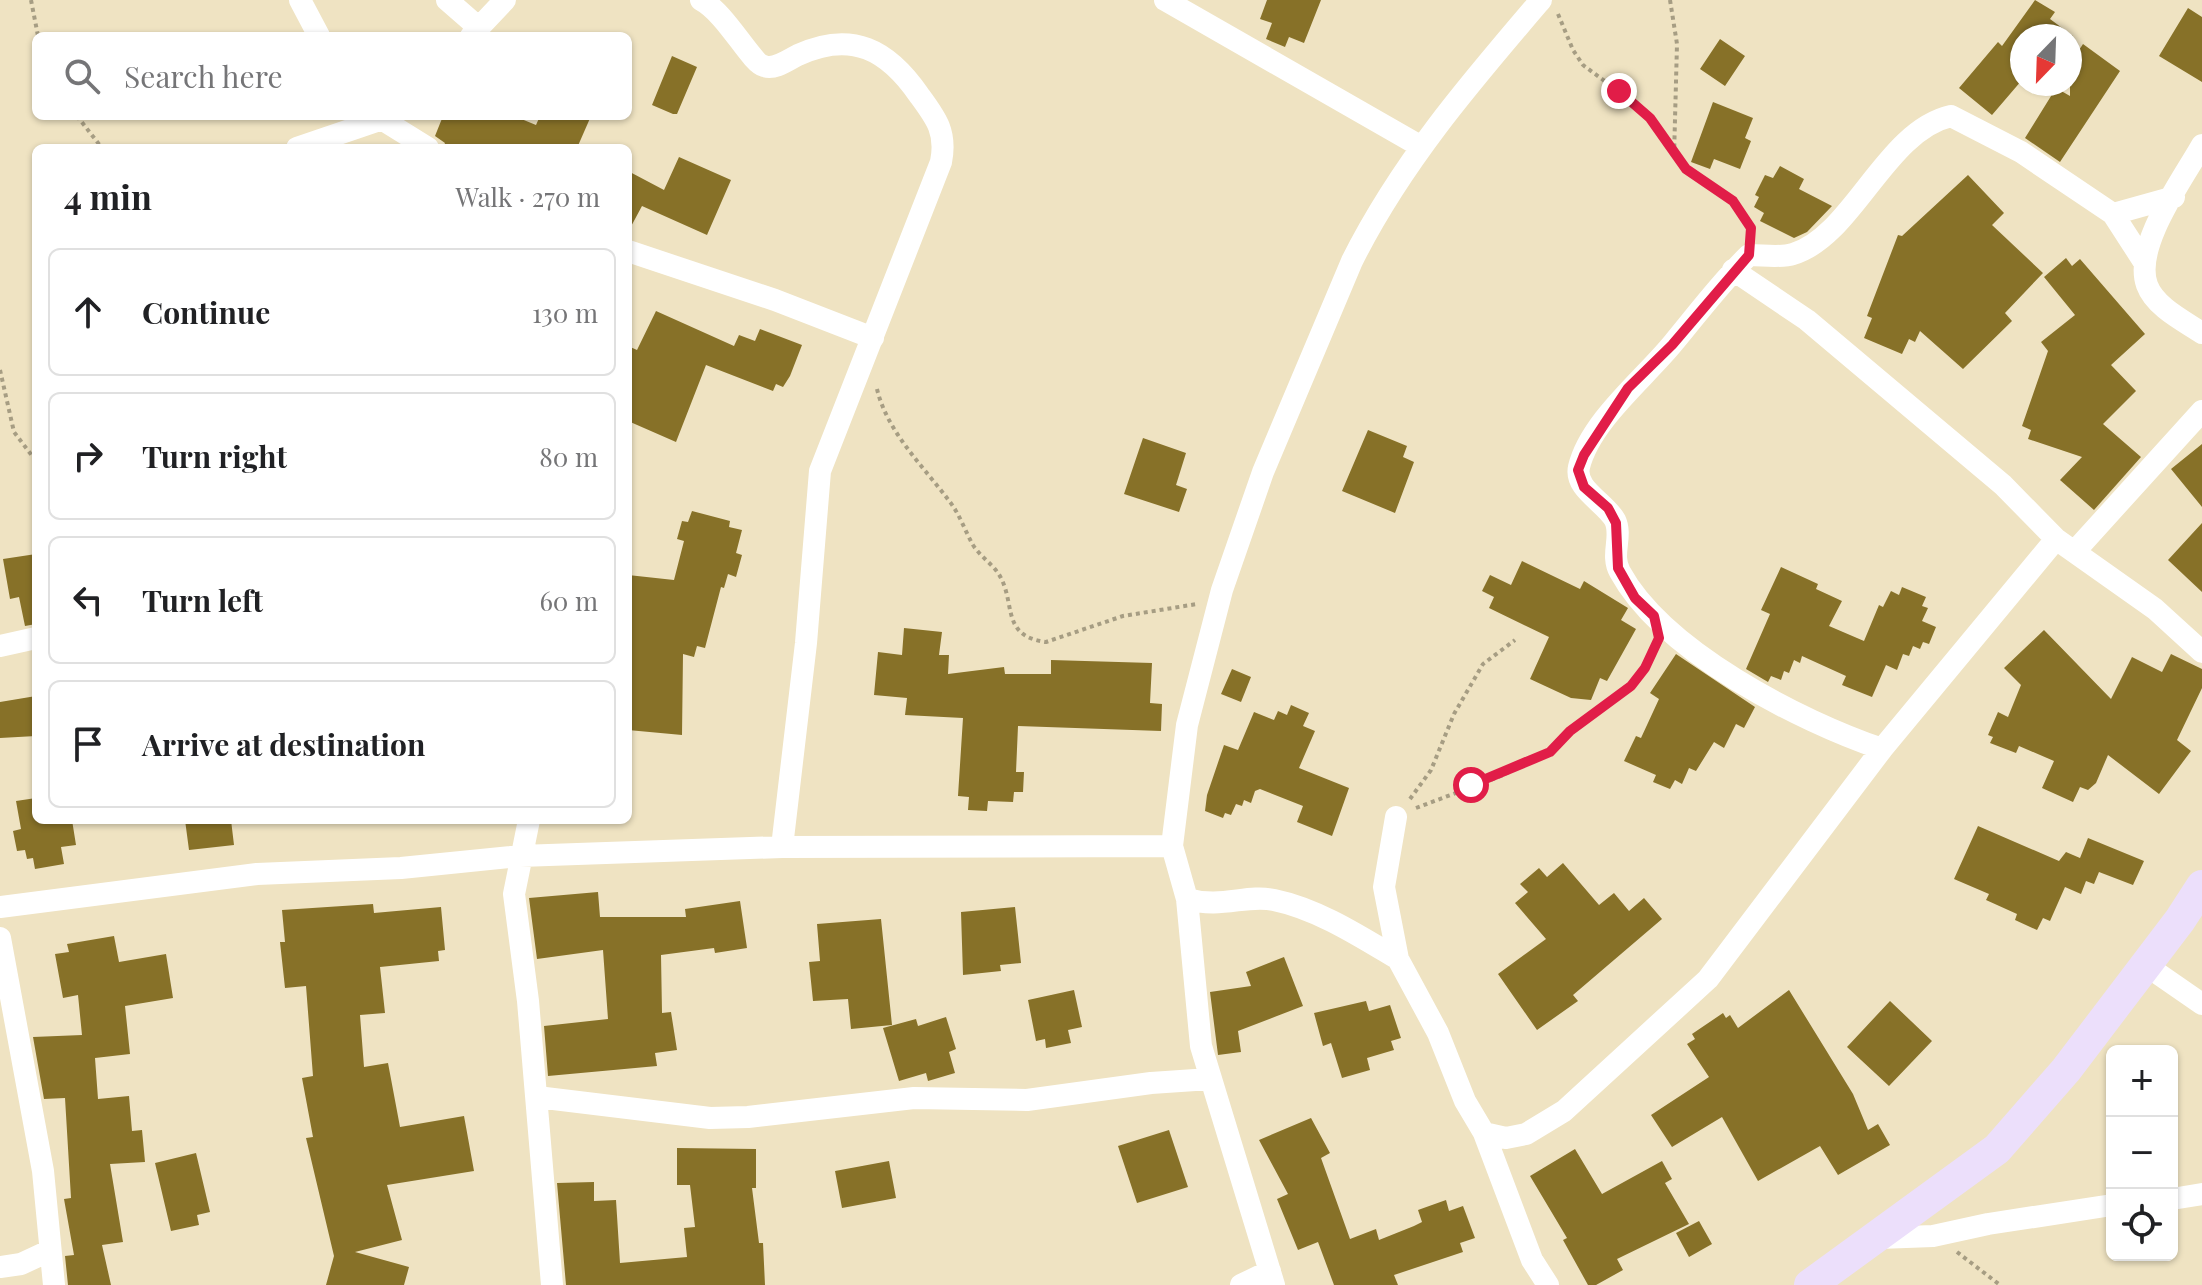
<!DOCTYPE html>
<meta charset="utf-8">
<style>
:root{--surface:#fff;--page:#f6f6f6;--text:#202124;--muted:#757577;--line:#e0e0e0}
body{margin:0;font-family:"Playfair Display",serif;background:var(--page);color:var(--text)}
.controls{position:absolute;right:24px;bottom:24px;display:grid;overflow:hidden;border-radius:12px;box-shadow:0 2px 6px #0004}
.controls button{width:72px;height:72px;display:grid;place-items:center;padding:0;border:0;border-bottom:2px solid var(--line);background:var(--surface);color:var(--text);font:40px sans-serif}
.compass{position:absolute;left:2010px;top:24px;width:72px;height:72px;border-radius:50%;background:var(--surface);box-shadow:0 2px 6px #0004;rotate:203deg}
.stop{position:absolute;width:24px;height:24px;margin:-18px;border:6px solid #e11d48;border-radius:50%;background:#fff}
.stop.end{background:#e11d48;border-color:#fff;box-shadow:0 2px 8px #0008}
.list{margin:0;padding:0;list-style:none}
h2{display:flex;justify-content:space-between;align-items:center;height:104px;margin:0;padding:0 32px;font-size:34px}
h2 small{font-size:26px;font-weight:400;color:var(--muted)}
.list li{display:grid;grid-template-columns:52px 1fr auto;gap:24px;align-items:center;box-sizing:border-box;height:128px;margin:0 16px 16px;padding:0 16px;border:2px solid var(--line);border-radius:12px}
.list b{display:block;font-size:30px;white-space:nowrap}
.list em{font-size:26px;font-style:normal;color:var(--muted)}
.icon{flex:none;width:44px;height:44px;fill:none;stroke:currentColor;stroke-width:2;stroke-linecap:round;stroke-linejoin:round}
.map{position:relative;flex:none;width:2202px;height:1285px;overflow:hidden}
.search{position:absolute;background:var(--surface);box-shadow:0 2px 6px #0004;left:32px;top:32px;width:600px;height:88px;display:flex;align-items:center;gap:20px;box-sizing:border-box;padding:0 28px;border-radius:12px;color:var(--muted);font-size:30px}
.panel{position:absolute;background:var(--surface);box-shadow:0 2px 6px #0004;left:32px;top:144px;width:600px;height:680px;border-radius:12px}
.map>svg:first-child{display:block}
.building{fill:#877128}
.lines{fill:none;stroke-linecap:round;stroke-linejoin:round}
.path{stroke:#a69d83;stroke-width:4;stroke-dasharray:4 4;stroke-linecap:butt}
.minor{stroke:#fff;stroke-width:22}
.secondary{stroke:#ecdffb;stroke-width:32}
.route{stroke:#e11d48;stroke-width:10}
</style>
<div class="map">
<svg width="2202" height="1285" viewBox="0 0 2202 1285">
<rect width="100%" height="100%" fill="#efe3c2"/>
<path class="building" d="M1267,0H1321L1304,43L1289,37L1285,47L1266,39L1272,23L1260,19Z
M2035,0L2055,12L2050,19L2073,36H2022V80L1992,115L1959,88L1998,42L2002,46Z
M2188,8L2202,17V82L2159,56Z
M1720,39L1745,56L1725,86L1700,69Z
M2083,44L2120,71L2060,162L2025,138L2056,88L2070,96V64Z
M672,56L697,67L677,114H673L652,105Z
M1713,102L1753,118L1745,138L1751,141L1740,169L1714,159L1710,169L1691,162Z
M443,116H514L536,125L540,116H591L577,148H443L445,143L435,136Z
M679,157L731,180L707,235L642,206L628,232V171L664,190Z
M1780,166L1804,179L1799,189L1832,206L1807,232L1794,238L1760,221L1764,213L1754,207L1759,197L1755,195L1765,175L1773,178Z
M1968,175L2004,213L1992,225L2043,273L2005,313L2012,321L1963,369L1920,331L1915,342L1909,339L1902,354L1864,338L1872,318L1867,316L1898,235L1902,236Z
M2066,258L2072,266L2080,259L2145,334L2111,365L2136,391L2103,424L2141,457L2094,510L2060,480L2082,457L2028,439L2031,430L2022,426L2048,351L2041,342L2075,315L2044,277Z
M656,311L734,346L739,335L755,341L760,329L802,345L790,376L783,387L776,384L773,391L706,365L676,442L628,421V346L637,350Z
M1368,430L1407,446L1403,457L1414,462L1395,513L1342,491Z
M1143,438L1186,453L1176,485L1187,489L1179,512L1124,494Z
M2202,444V507L2171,469Z
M692,511L730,521L729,527L742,530L736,553L742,555L736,577L728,574L724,588L721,587L705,648L697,646L694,657L683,654L682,735L628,730V575L674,580L684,541L677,539L682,521L688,522Z
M2202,523V592L2168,560Z
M36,554V624L25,626L19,597L10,599L3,559Z
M1522,561L1580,589L1584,581L1628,608L1621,620L1636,629L1607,681L1600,678L1591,700L1571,698L1530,679L1549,637L1489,608L1494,597L1482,591L1490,575L1511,585Z
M1781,567L1818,584L1816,589L1842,601L1829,626L1864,641L1879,605L1883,607L1891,591L1899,595L1902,587L1926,597L1922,606L1928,608L1922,621L1936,627L1929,644L1923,642L1920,649L1913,646L1909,656L1903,654L1897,670L1886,665L1872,697L1842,685L1846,676L1802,656L1800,663L1794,660L1789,673L1784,671L1781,680L1771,676L1768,682L1746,669L1770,614L1761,610Z
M904,628L942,632L939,655H949L948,674L1004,667L1005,674H1051V660L1152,663L1150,703L1162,704L1161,731L1018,726L1016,772H1024L1023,792H1014L1013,802L988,801L987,811L968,810L969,797L958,796L963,718L905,715L907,698L874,695L878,652L902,655Z
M2044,630L2111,699L2132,657L2162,672L2171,654L2202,669V688L2177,740L2191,751L2159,794L2108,755L2096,783L2088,790L2080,787L2073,802L2042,788L2054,761L2019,746L2016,753L1990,743L1993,737L1988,735L1998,712L2008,717L2021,685L2004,668Z
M1676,654L1755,707L1744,728L1736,724L1724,748L1714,742L1696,771L1689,768L1682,784L1675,780L1670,789L1653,782L1656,775L1624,761L1636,736L1641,738L1659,699L1650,693Z
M1232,669L1251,677L1241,702L1221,694Z
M36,696V736L0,738V702Z
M1291,705L1309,713L1303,726L1315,731L1299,768L1349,788L1332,836L1297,822L1303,806L1260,789L1255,791L1251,803L1244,800L1242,806L1236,804L1231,815L1225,813L1223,818L1205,811L1207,795L1224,745L1238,750L1254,712L1274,720L1278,711L1287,715Z
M36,798V820H72L76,845L61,847L64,864L35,869L33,858L27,859L25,850L17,851L13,831L21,829L16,801Z
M185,820H231L234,845L189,850Z
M1978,826L2059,861L2066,852L2080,858L2088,838L2144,861L2133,885L2099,872L2094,884L2086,881L2081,894L2065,887L2050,921L2043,918L2037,930L2015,920L2017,914L1986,900L1989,894L1954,879Z
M1563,863L1599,905L1614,893L1629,911L1644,898L1662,919L1573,995L1578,1001L1537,1030L1498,974L1546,939L1515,903L1528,892L1520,884L1539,868L1547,877Z
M598,892L600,917H686L685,909L740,901L747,948L715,953L714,948L661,955L662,1013L671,1012L677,1050L655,1053L657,1066L548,1076L544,1026L608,1019L603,950L537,959L529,898Z
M373,904L374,913L441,907L445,950L438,951L439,961L380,967L385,1013L360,1015L364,1067L388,1063L400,1127L464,1116L474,1171L387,1185L402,1240L355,1252L409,1267L404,1285H326L334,1256L306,1138L313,1137L302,1078L313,1076L306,986L285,988L280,942H285L282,910Z
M1015,907L1021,963L1000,965L1001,971L963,975L961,912Z
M881,919L892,1025L851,1029L848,999L813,1001L809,962L820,961L817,924Z
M114,936L119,962L166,954L173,998L125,1006L130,1054L95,1058L98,1099L129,1096L132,1131L142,1130L145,1162L110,1164L123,1242L102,1245L111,1285H68L65,1256L74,1255L64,1199L71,1198L65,1098L44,1099L33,1037L82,1035L78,995L63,998L55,954L69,952L67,944Z
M1284,957L1303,1006L1238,1031L1241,1052L1218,1055L1210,992L1251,986L1246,972Z
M1074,990L1082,1027L1068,1030L1071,1043L1046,1048L1045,1039L1036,1041L1028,1000Z
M1789,990L1853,1094L1868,1130L1878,1124L1890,1145L1838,1175L1820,1146L1758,1181L1722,1117L1672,1147L1651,1115L1709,1077L1687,1044L1695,1039L1692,1034L1723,1013L1726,1018L1730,1015L1738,1028Z
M1366,1001L1369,1011L1390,1005L1401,1038L1391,1041L1394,1050L1367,1058L1370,1070L1342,1078L1331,1043L1323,1046L1314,1013Z
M1890,1001L1932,1041L1889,1086L1847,1047Z
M946,1017L956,1049L949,1052L955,1073L928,1081L926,1073L899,1081L883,1028L916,1019L918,1026Z
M1311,1118L1330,1153L1321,1158L1350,1239L1376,1229L1379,1240L1414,1226L1422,1222L1418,1210L1446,1200L1449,1211L1463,1206L1475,1238L1460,1243L1463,1252L1394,1275L1398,1285H1334L1318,1242L1298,1250L1277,1199L1288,1194L1259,1140Z
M1169,1130L1188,1187L1137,1203L1118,1146Z
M677,1148L756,1149V1188H752L759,1243H763L765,1285H566L557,1183L594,1182V1201L616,1200L620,1263L687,1257L684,1228L695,1227L690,1185H677Z
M1575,1149L1602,1194L1662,1161L1672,1179L1665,1183L1689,1224L1617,1259L1623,1270L1596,1285H1588L1563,1240L1567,1238L1530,1176Z
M196,1153L210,1212L197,1215L199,1225L171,1231L155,1163Z
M889,1161L896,1198L842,1208L835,1171Z
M1699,1221L1712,1244L1689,1257L1676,1233Z"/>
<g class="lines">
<path class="path" d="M31,0L38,36
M1670,0L1677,44L1674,157
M1558,14L1573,50L1583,65L1637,105L1686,169L1733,201L1751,232
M77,116L102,148
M0,370L14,432L36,461
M877,389C887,432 924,467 950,502C960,515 965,531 973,545C980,556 991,563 998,573C1017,601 999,636 1046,642L1123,616L1197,604
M1410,799L1431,770L1454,714L1483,664L1515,640
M1416,808L1501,776L1550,752L1570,731L1631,686L1654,648
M1957,1252L2000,1285"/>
<path class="minor" d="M300,0L319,36
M447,0L478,27
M701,0C726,13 751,63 764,66C775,70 788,60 798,55C852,30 888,50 919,95C936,118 947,132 941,162L820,471L806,643L782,847
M1165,0L1420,146
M471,36L505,0
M383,120L428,148
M2202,145C2183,179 2133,246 2147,285C2155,307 2184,321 2202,333
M297,148L391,116
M2113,214L2174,197
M628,251L775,300L873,338
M1733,270L1807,320L2003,485L2056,539L2155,609L2202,652
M2076,550L2202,411
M0,646L36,638
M1882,749C1799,721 1663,651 1620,572C1610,554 1623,537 1615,520C1605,502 1574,489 1579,467C1590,421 1646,377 1674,342C1699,312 1721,282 1749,255C1763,255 1781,258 1793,254C1853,236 1885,131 1951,116L2021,152L2113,214L2144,262
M1396,817L1384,887L1398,959L1438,1033L1465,1101L1484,1133L1532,1260L1548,1285
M529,820L514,894L528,1001L552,1285
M1187,899C1222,909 1246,894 1274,900C1318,909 1361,937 1398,959
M0,907L257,874L401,868L520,856L782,847L1172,846
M0,938L43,1171L54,1285
M2147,966L2202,1004
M537,1097L710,1118L748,1117L914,1098L1027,1100L1151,1083L1210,1079
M1484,1133L1506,1138L1526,1134L1564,1111L1708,979L1882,749L2056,539
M2172,1199L2202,1194
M1879,1238L1933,1236L1988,1224L2112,1205
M0,1267L21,1264L49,1251
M1241,1285L1270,1271
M1274,1285L1201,1046L1187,899L1172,846L1187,725L1222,590L1263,472L1352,261C1401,163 1470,83 1541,0"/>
<path class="secondary" d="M1810,1285L1997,1149L2066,1070L2180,920L2202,886"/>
</g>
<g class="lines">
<path class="route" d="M1471,785L1550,752L1570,731L1631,686L1645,668L1659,638L1654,616L1635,598L1618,568L1616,523L1608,508L1584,487L1578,470L1584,455L1628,388L1672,345L1749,255L1751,228L1733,201L1686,169L1650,118L1619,91"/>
</g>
</svg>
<div class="controls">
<button>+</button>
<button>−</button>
<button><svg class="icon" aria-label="locate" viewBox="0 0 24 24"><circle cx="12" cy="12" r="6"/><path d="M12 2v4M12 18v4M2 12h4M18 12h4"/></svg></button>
</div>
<svg class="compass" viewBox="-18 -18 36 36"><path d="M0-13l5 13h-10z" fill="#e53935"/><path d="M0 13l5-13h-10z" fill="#757577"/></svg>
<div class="stop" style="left:1471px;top:785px"></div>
<div class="stop end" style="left:1619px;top:91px"></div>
<div class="search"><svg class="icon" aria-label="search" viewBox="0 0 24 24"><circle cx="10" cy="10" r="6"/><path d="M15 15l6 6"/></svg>Search here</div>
<section class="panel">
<h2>4 min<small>Walk · 270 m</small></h2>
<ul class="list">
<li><svg class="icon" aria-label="ahead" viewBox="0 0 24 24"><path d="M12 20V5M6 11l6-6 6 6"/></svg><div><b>Continue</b></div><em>130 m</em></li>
<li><svg class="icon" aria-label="right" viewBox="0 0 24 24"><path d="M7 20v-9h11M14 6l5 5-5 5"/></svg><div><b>Turn right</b></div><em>80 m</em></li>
<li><svg class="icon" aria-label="left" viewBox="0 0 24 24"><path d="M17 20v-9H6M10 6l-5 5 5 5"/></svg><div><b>Turn left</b></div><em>60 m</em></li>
<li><svg class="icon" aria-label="arrive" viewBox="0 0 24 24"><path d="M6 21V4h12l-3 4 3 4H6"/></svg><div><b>Arrive at destination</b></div></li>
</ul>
</section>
</div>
